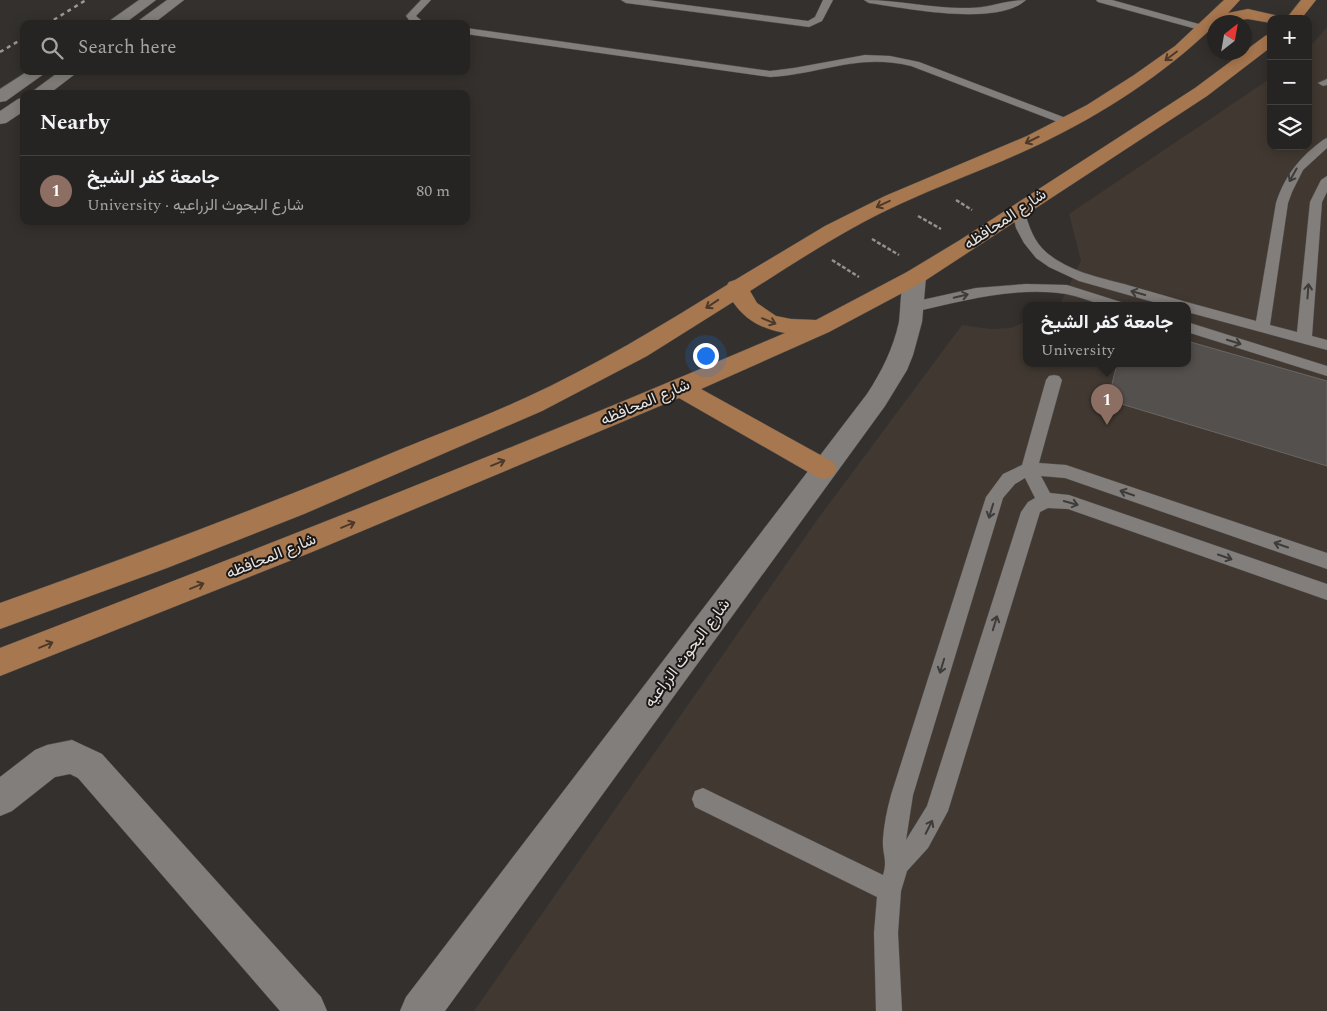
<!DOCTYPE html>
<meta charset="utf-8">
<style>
:root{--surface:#262422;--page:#2e2c2a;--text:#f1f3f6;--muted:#a4a4a5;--line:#424140;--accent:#8bbbb9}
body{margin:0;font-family:Spectral,Vazirmatn,serif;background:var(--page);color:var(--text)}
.controls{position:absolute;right:15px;top:15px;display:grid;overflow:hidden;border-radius:10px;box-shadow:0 2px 12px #0003}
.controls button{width:45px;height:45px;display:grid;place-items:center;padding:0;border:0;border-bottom:1px solid var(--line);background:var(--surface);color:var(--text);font:25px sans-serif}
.compass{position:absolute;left:1207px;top:15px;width:45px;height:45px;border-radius:50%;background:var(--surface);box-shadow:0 2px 12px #0003;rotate:31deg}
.you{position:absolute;left:705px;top:355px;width:18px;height:18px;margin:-12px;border:4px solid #fff;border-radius:50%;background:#1a73e8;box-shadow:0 0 0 8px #1a73e833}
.badge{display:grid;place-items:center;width:32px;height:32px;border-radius:50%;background:var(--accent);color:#fff;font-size:16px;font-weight:700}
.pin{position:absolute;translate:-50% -41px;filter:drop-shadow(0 1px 2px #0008)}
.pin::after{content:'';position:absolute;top:26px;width:18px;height:15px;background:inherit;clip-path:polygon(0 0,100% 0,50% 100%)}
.popup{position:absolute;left:1023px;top:302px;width:168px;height:65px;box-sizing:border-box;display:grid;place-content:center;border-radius:10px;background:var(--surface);filter:drop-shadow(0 1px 4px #0005);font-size:16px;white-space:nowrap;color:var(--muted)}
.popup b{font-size:19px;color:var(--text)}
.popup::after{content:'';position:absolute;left:50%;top:100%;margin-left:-10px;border:10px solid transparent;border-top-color:var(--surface)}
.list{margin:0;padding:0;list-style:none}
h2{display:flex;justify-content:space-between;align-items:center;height:65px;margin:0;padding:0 20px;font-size:21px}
h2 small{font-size:16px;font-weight:400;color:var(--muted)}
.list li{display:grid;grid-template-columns:32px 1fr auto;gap:15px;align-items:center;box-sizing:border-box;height:70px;padding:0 20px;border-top:1px solid var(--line)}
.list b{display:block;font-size:19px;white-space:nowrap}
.list p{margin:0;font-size:16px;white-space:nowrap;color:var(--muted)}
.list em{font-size:16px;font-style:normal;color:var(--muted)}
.icon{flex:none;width:28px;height:28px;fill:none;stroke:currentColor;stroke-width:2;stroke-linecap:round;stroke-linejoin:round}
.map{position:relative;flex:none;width:1327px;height:1011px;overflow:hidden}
.search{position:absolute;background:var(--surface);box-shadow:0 2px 12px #0003;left:20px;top:20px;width:450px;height:55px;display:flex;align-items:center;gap:12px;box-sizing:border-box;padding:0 18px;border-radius:10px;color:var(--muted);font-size:19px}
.panel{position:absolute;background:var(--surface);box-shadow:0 2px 12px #0003;left:20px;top:90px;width:450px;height:135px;border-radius:10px}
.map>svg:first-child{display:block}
.built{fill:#403831}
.building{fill:#54504d;stroke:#6a6663}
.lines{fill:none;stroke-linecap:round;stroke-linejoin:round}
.lane-casing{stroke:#504d4a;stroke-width:1}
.street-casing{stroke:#504d4a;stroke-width:1}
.secondary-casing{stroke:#504d4a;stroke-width:1}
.primary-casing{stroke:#504d4a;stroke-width:1}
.path{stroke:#93908d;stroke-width:2.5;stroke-dasharray:4 2;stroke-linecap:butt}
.lane{fill:#827e7b;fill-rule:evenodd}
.street{fill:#827e7b;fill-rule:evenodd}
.secondary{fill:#827e7b;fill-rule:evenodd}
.primary{fill:#a7774f;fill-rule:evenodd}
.rail{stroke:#9b9896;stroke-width:2.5;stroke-dasharray:4 4;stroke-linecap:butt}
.oneway{stroke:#4b392b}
.oneway2{stroke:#3e3c3a}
.labels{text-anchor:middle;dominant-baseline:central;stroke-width:4;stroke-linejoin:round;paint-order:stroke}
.street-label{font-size:16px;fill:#e6e3e1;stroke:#1a1817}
</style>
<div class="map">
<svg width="1327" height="1011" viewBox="0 0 1327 1011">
<rect width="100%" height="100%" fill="#33302d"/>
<path class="built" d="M1327,27V1011H474L817,520L962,325L990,329L1011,328L1027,321V364H1187V306H1059L1081,261L1069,214L1271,78V146H1308V49Z"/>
<path class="building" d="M1187,341L1327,381V466L1108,400L1117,364H1187Z"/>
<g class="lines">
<defs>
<path id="lane" d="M421,0H431L416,16L426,24H412L406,16Z
M621,0H648L808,21L815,17L823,0H833L822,21L809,27L626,3Z
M864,0C899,0 934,9 969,8C988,8 1006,0 1026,0C997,27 905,8 869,3Z
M1096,0H1112L1206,26L1208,28L1203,31L1200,30L1098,2Z
M466,28L770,71L794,68L865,55L890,56L919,62L1071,120L1073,122L1071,124H1063L911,66C858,53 822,74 770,77L466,34Z
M1327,79V85L1323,86L1318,83Z
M1327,138V148L1303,170L1292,192L1288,203L1270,325L1297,332L1310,202L1321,180L1327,176V192L1322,202L1312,336L1327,340V350L1187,312V306H1168L1146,300L1079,281L1049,267L1036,258L1024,243L1016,228L1012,210L1018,206L1024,210C1029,226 1033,241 1047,253C1069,271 1097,277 1124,284C1168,297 1212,309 1256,321L1276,203C1285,175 1300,157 1323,140Z
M1026,284L1067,285L1124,303L1126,306C1100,308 1090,299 1066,294C1016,286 962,301 913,312L908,310L906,307L908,304L913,302L976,288Z
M1187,322L1327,366V376L1187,332Z
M1054,375L1059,376L1062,380L1039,463L1066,465L1327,553V569L1065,478L1041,476L1050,493L1069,495L1327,584V600L1068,509L1048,508L1040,512L948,811L928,848L907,871L901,891L898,933L902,1011H876L874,933L877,897L695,807L692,799L695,791L703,788L883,875C888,859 882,855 883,839C884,824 887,810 891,795L986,497L1003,474L1022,465L1046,380L1049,376ZM1025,478L1035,498L1028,502L1021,512L927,806L906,840L913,795L1003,498L1015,484Z"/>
<path id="street" d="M915,270L923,272L926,277L922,322L913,355L907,370L885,406L445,1011H400L406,997L867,394C882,371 893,349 899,322C901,308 900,283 907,272Z
M72,740L102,754L321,997L327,1011H280L78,778L70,774L55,777L12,811L0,816V777L35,750L47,745Z"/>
<path id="secondary" d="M139,0H156L124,24H105Z
M167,0H184L153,24H134Z
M28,71H48L6,101L0,102V89Z
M60,71H79L49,94H29Z
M24,98V111L6,123L0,124V111L18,99Z"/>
<path id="primary" d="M1224,0H1240L1228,13L1248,9L1279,16L1281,19H1271V23L1248,19L1214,22V26C1163,75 1104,113 1040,144C994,166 946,183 900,204C847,228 799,260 750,291L757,303L776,316L791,319L816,320L907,272L960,240L1195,88L1265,36L1271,34V47L1207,96L923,282L829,332L701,389L833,462L837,469L833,476L824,479L815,476L679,398L312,552L0,676V648C263,547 526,444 785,333C763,329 746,321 733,302L647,356L542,411L304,514L167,568L0,629V603C134,555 268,505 399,450C441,433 484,417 525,398C595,366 661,326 727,285L729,282L735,280L825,226L885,196L1027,136L1087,105L1134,75L1175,46Z
M1301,0H1316L1301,19H1286Z"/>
</defs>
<use href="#lane" class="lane-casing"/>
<use href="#street" class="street-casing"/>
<use href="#secondary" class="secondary-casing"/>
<use href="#primary" class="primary-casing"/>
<path class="path" d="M956,200L972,210
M918,216L941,229
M872,239L899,255
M832,260L859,277"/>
<use href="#lane" class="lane"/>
<use href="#street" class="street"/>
<use href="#secondary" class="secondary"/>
<use href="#primary" class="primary"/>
<path class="rail" d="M47,24L86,0
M0,52L24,38"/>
</g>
<defs><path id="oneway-shaft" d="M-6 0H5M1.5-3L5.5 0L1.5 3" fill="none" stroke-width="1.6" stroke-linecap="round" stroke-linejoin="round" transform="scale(1.25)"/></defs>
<g class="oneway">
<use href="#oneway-shaft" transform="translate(1171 56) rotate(143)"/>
<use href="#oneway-shaft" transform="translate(1032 140) rotate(154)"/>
<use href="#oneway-shaft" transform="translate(883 204) rotate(155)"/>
<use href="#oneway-shaft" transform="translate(712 304) rotate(146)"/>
<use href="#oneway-shaft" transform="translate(769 321) rotate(22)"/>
<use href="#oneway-shaft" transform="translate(498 463) rotate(-22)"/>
<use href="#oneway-shaft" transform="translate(348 525) rotate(-22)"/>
<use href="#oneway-shaft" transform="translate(197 586) rotate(-22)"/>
<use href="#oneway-shaft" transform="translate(46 645) rotate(-22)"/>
</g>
<g class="oneway2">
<use href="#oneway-shaft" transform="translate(1293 175) rotate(119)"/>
<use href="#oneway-shaft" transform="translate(1308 291) rotate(-86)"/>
<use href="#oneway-shaft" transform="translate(1138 293) rotate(-164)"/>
<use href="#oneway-shaft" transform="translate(961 296) rotate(-13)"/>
<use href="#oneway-shaft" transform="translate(1234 342) rotate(17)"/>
<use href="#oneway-shaft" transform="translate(1127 493) rotate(-161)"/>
<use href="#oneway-shaft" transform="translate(1071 503) rotate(16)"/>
<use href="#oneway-shaft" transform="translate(991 511) rotate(107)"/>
<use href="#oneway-shaft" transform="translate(1281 545) rotate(-161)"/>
<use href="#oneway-shaft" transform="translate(1225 557) rotate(19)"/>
<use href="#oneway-shaft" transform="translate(995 623) rotate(-73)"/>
<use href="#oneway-shaft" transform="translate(942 666) rotate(107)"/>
<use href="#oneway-shaft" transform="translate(929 827) rotate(-63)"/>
</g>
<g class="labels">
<g class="street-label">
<text transform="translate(1005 219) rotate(-34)">شارع المحافظه</text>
<text transform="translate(645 402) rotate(-23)">شارع المحافظه</text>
<text transform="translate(271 556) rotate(-22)">شارع المحافظه</text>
<text transform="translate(687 653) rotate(-53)">شارع البحوث الزراعيه</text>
</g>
</g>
</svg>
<div class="controls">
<button>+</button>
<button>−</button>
<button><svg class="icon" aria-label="layers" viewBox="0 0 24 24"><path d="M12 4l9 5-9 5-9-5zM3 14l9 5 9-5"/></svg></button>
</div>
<svg class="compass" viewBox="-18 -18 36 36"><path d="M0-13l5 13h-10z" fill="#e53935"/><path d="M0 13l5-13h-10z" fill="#a4a4a5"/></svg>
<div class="you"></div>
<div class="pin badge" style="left:1107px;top:425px;background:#8d6e63">1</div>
<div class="popup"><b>جامعة كفر الشيخ</b>University</div>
<div class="search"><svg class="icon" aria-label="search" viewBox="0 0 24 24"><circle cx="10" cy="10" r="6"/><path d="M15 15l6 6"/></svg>Search here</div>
<section class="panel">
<h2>Nearby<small></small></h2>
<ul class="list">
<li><span class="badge" style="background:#8d6e63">1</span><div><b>جامعة كفر الشيخ</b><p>University · شارع البحوث الزراعيه</p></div><em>80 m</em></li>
</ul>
</section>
</div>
